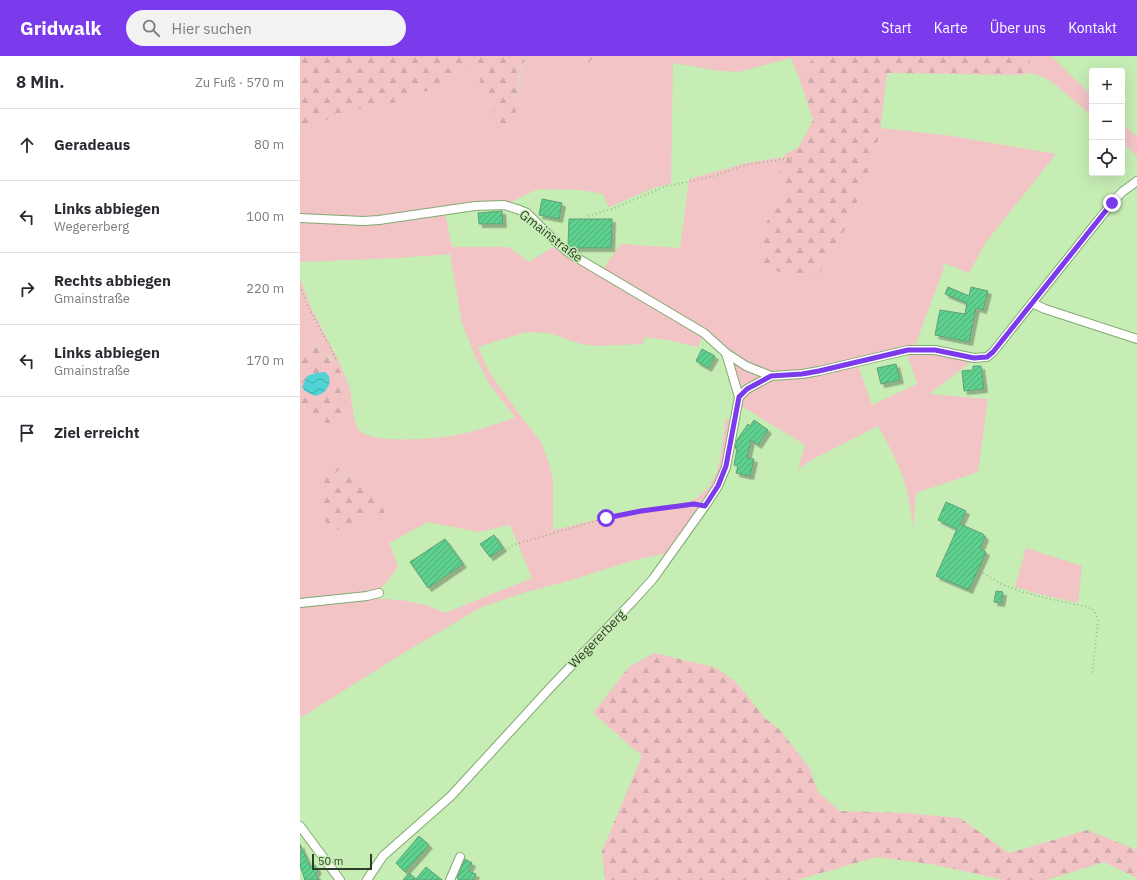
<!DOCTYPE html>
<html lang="de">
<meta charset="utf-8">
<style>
:root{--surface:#fff;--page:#f2f2f3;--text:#2b2b33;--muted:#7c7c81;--line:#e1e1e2;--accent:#7c3aed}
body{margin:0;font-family:"IBM Plex Sans",sans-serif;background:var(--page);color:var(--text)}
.controls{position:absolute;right:12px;top:12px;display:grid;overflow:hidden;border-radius:4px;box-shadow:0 4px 16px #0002}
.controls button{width:36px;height:36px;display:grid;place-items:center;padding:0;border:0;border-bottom:1px solid var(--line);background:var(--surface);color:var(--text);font:20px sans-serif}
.scale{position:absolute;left:12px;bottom:10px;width:60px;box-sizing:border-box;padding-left:4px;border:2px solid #2e3d27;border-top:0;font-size:11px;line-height:14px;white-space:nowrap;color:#2e3d27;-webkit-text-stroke:3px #c6edb4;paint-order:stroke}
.stop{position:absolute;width:12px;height:12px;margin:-9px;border:3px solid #7c3aed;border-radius:50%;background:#fff}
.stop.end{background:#7c3aed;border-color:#fff;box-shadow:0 1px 4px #0008}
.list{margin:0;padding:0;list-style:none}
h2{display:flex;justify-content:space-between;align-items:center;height:52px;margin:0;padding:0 16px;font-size:17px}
h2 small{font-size:13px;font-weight:400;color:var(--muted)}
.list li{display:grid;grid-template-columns:26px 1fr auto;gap:12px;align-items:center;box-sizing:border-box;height:72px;padding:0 16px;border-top:1px solid var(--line)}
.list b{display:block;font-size:15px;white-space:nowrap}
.list p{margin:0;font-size:13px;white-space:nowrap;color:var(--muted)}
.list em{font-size:13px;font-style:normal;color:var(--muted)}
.icon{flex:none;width:22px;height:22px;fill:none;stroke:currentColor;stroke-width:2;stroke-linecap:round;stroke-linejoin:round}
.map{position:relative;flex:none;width:837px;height:824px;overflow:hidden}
header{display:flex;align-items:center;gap:24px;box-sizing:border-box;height:56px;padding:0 20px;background:var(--accent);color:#fff}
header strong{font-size:19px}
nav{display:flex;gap:22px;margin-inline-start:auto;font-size:14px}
.search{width:280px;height:36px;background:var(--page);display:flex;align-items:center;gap:10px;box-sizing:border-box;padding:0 14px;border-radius:22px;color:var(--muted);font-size:15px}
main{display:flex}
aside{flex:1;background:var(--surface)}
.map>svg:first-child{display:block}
.green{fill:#f2c4c6;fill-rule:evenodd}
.forest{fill:url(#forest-firs)}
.water{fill:url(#water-waves)}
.building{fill:url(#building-hatch);stroke:#609e78;filter:url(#shadow)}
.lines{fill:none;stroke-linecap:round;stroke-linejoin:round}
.minor-casing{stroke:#84a872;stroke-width:10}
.path{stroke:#92b184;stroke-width:1.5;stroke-dasharray:1 3;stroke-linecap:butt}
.minor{stroke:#fff;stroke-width:8}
.route{stroke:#7c3aed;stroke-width:5}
.labels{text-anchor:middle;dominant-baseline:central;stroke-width:3;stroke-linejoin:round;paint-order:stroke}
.street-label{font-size:13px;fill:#2e3d27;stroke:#c6edb4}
</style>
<header>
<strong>Gridwalk</strong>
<div class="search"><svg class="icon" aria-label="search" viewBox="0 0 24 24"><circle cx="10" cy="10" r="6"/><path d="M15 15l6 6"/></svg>Hier suchen</div>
<nav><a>Start</a><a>Karte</a><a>Über uns</a><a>Kontakt</a></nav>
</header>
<main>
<aside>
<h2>8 Min.<small>Zu Fuß · 570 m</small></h2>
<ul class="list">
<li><svg class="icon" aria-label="ahead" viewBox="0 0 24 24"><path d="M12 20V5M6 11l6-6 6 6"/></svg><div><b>Geradeaus</b></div><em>80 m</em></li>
<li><svg class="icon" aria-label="left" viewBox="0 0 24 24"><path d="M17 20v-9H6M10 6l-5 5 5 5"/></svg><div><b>Links abbiegen</b><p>Wegererberg</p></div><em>100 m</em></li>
<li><svg class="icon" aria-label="right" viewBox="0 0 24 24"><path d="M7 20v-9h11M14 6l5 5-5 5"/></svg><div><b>Rechts abbiegen</b><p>Gmainstraße</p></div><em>220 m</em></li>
<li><svg class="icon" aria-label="left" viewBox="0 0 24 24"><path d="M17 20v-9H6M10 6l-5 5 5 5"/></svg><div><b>Links abbiegen</b><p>Gmainstraße</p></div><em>170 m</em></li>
<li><svg class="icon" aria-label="arrive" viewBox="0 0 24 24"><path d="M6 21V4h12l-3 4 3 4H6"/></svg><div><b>Ziel erreicht</b></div></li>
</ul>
</aside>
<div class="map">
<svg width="837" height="824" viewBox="0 0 837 824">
<defs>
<pattern id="forest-firs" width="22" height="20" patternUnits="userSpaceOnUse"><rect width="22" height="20" fill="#f2c4c6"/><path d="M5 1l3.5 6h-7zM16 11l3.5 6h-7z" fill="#d0a9aa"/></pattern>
<pattern id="water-waves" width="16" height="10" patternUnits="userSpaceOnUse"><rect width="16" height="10" fill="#4fd3d4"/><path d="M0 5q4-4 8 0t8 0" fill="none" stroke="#42acac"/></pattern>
<pattern id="building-hatch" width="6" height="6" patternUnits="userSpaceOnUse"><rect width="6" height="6" fill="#5ed18f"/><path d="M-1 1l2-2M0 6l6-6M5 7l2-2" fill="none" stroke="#4eab75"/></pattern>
<filter id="shadow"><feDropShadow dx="3.5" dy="3.5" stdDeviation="0" flood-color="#0004"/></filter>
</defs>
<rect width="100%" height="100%" fill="#c6edb4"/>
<path class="green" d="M224,0H272L273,3L289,7L294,0H514C510,9 504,13 499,22L491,2L438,16L420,15L373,7L371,128L356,131L309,151L303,138L281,134L238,133L209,147L74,161L0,159V73L51,55L91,48L129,34L157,16L173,10L199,66L205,70H211L216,52L220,19L223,13L225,5Z
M729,0H751L792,40V60L757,30L744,21L729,17Z
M822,67L837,81V100L822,86Z
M581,72L652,80L756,98L686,186L669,217L644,207L643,214L615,290C589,296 562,302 535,307C518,311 500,317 482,317C447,316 424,286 396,269C365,250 334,232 303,213L321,188L380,192L389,123L446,107L484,101L479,118L481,138L462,175L458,190L472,214L493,219L516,223L547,170L571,110Z
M145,156L152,191H208L229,206L255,190L403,280L398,291L367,284L345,281L343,288L299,290L281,288L249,277L226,276L178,291L188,314L217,355L241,386L249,407L253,424V474L338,454L384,448L396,443L409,431L417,415L420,403L426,362L432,364C428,382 420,442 399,445L398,450L399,451L365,501L363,498L331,505L265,526L226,536L182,551L110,593L0,662V549C48,544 100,535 145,557L232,522L210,469L179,476L128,466L89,487L98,510C91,520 86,530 75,536L0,545V346L14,363L25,366L30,371L46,361L47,353V329L36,307L19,290H10L0,286V222C4,232 7,242 11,251C24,277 39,302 49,330C52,340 53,367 59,374C74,390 146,382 166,377C182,373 200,367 215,361L190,329L174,298L162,267L150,198L98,202L0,206V164ZM38,414L34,419C54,417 63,420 73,438C76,444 78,448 84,453L81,460H72L53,472L35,474L30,470L23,460L21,432L25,426Z
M626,295L672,305L629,338L688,343L678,416L616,437L613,473C612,464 611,454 609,445C605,418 591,393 578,370L513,403L498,413L505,389L440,349L444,341L449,335L470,324L558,309L572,349L617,328L607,297Z
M434,306L461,320L460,321L444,331L438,328Z
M726,492L782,510L778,547L739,538L715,531Z"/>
<path class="forest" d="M0,0H224C226,9 221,12 219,21C216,36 219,56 211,70H205L199,66L173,11L157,16L129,34L91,48L51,55L0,73Z
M272,0H294C289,8 286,10 277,8Z
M514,0H729L730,2L729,17L720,19L587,17L580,76L571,110L547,170L516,223L493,219L472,214L460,204L458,190L462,175L481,138L479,118L485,98L499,91L513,64L499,22C504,13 510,9 514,0Z
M0,286L10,290L22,291L29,302L36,307L47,329V353L46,361L42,369L34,372L30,371L25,366L14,363L0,346Z
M36,404L41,405V409L35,419C54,418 62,420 73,437C76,444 78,448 84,453V457L81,460H72C68,463 64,468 60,470C52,474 36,476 29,470C24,464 20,455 17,448L21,432Z
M354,597L414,611L435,625L465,662L480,674L509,711L518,736L540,755L605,757L660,762L709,797L787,774L837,794V822L804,806L747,824H703L636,809L577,801L497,824H305L302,795L342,700L293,657L329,611Z"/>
<path class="water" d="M25,316L29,320C31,331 26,337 15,340L5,335L2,331L7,320L16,317Z"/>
<path class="building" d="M242,143L262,147L259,163L239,159Z
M202,155L203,168H179L178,157Z
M269,163H312L311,192H272L268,189Z
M648,231L669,240L671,231L688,235L683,254L676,252L669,286L635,279L640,254L665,258L667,247L645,238Z
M402,293L415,300L408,312L396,305Z
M596,308L600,324L581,328L577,312Z
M673,310H681L684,333L664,335L662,315L673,314Z
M454,364L468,374L458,389L451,384L447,402L454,403L450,420L436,417L438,410L434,409L437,393L435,392L437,384L448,368L450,370Z
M646,446L666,455L660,468L683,478L685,481L680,493L686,496L669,534L636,520L657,473L638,464Z
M194,479L203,492L190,501L180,488Z
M145,483L163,508L128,532L110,506Z
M696,535L703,536L701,547L694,546Z
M119,780L129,789L105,816L96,807Z
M0,788L10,811L15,809L18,815L15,817L19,824H5L0,810Z
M165,803L172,807L168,815L176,818L173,824H159L157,822Z
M126,811L142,824H103L109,817L116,823Z"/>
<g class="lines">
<defs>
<path id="minor" d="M0,162L63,165L79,164L175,150L204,149L217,153L227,157L254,184L269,197L404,277L426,297L446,310L471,320
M732,247L745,253L837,283
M439,341L447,333L471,320L502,318L519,315L608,294H635L674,302L687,301L693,296L812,147L822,136L837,125
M0,547L67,540L79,537
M0,770L40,824
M67,824L83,800L151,740L250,632L333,545L353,523L405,450L418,430L426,411L439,341L426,297
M150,824L160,801"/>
</defs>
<use href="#minor" class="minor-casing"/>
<path class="path" d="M288,160L312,153L364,131L414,120L445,109L492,102
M0,230L7,248L37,305
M193,505L213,489L306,462L341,455L397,448
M680,515L701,528L723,536L746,542L787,551L794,554L798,565L792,619"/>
<use href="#minor" class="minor"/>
</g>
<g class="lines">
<path class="route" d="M306,462L341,455L394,448L405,450L418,430L426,410L439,341L447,333L471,320L502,318L519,315L608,294H635L674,302L687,301L693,296L812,147"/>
</g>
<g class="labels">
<g class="street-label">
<text transform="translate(251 180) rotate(38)">Gmainstraße</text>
<text transform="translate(297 583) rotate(-46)">Wegererberg</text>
</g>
</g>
</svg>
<div class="controls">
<button>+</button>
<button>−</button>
<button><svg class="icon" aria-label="locate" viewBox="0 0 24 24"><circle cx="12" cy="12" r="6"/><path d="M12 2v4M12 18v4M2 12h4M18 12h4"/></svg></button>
</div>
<div class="scale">50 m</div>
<div class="stop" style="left:306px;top:462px"></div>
<div class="stop end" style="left:812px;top:147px"></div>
</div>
</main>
